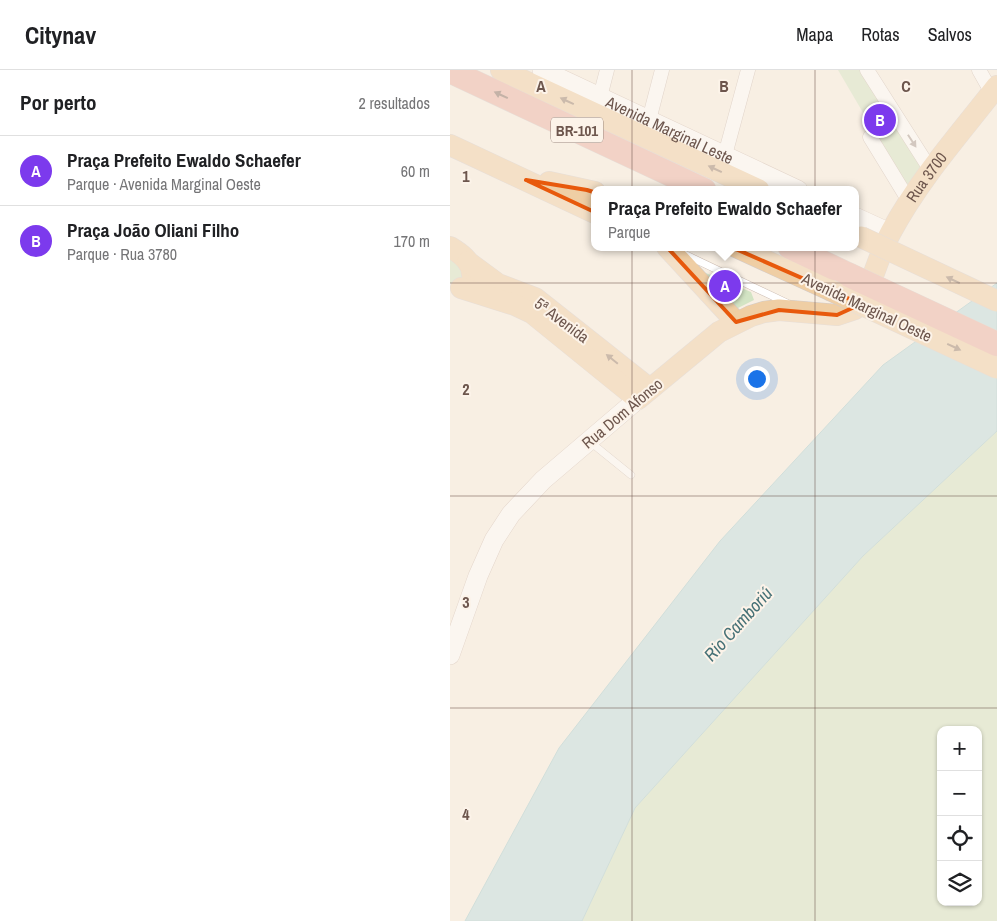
<!DOCTYPE html>
<html lang="pt">
<meta charset="utf-8">
<style>
:root{--surface:#fff;--page:#f2f2f2;--text:#202124;--muted:#757577;--line:#e0e0e0;--accent:#7c3aed}
body{margin:0;font-family:"Archivo Narrow",sans-serif;background:var(--page);color:var(--text)}
.controls{position:absolute;right:15px;bottom:15px;display:grid;overflow:hidden;border-radius:10px;box-shadow:0 1px 4px #0004}
.controls button{width:45px;height:45px;display:grid;place-items:center;padding:0;border:0;border-bottom:1px solid var(--line);background:var(--surface);color:var(--text);font:25px sans-serif}
.you{position:absolute;left:306px;top:308px;width:18px;height:18px;margin:-12px;border:4px solid #fff;border-radius:50%;background:#1a73e8;box-shadow:0 0 0 8px #1a73e833}
.badge{display:grid;place-items:center;width:32px;height:32px;border-radius:50%;background:var(--accent);color:#fff;font-size:16px;font-weight:700}
.pin{position:absolute;translate:-50% -50%;border:2px solid #fff;box-shadow:0 1px 5px #0006}
.popup{position:absolute;left:141px;top:116px;width:268px;height:65px;box-sizing:border-box;display:grid;place-content:center;border-radius:10px;background:var(--surface);filter:drop-shadow(0 1px 4px #0005);font-size:16px;white-space:nowrap;color:var(--muted)}
.popup b{font-size:19px;color:var(--text)}
.popup::after{content:'';position:absolute;left:50%;top:100%;margin-left:-10px;border:10px solid transparent;border-top-color:var(--surface)}
.list{margin:0;padding:0;list-style:none}
h2{display:flex;justify-content:space-between;align-items:center;height:65px;margin:0;padding:0 20px;font-size:21px}
h2 small{font-size:16px;font-weight:400;color:var(--muted)}
.list li{display:grid;grid-template-columns:32px 1fr auto;gap:15px;align-items:center;box-sizing:border-box;height:70px;padding:0 20px;border-top:1px solid var(--line)}
.list b{display:block;font-size:19px;white-space:nowrap}
.list p{margin:0;font-size:16px;white-space:nowrap;color:var(--muted)}
.list em{font-size:16px;font-style:normal;color:var(--muted)}
.icon{flex:none;width:28px;height:28px;fill:none;stroke:currentColor;stroke-width:2;stroke-linecap:round;stroke-linejoin:round}
.map{position:relative;flex:none;width:547px;height:851px;overflow:hidden}
header{display:flex;align-items:center;gap:30px;box-sizing:border-box;height:70px;padding:0 25px;background:var(--surface);border-bottom:1px solid var(--line)}
header strong{font-size:24px}
nav{display:flex;gap:28px;margin-inline-start:auto;font-size:18px}
main{display:flex}
aside{flex:1;background:var(--surface)}
.map>svg:first-child{display:block}
.green{fill:#d3e4c4;fill-rule:evenodd}
.water{fill:#bbdcdf;stroke:#a2cbcf}
.lines{fill:none;stroke-linecap:round;stroke-linejoin:round}
.service-casing{stroke:#c7b6ac;stroke-width:8}
.minor-casing{stroke:#c7b6ac;stroke-width:15}
.secondary-casing{stroke:#ccb8ac;stroke-width:20}
.primary-casing{stroke:#d3ccca;stroke-width:22}
.motorway-casing{stroke:#d3ccca;stroke-width:25}
.service{stroke:#fff;stroke-width:7}
.minor{stroke:#fff;stroke-width:14}
.secondary{stroke:#fff;stroke-width:19}
.primary{stroke:#efcea4;stroke-width:21}
.motorway{stroke:#eab0a2;stroke-width:24}
.primary-bridge-casing{stroke:#d3ccca;stroke-width:22;stroke-linecap:butt}
.motorway-bridge-casing{stroke:#d3ccca;stroke-width:25;stroke-linecap:butt}
.primary-bridge{stroke:#efcea4;stroke-width:21}
.motorway-bridge{stroke:#eab0a2;stroke-width:24}
.oneway{fill:#86685e}
.oneway2{fill:#947a67}
.oneway3{fill:#a79a94}
.marked{fill:none;stroke:#e8590c;stroke-width:4;stroke-linejoin:round}
.grid{fill:none;stroke:#6d564d;stroke-width:1;stroke-opacity:0.55}
.labels{text-anchor:middle;dominant-baseline:central;stroke-width:4;stroke-linejoin:round;paint-order:stroke}
.shield{fill:#fcf3e9;stroke:#98857c;stroke-width:1}
.shield-label{font-size:15px;font-weight:bold;fill:#6d564d}
.street-label{font-size:16px;fill:#6d564d;stroke:#fcf3e9}
.water-label{font-size:18px;font-style:italic;fill:#477277;stroke:#fcf3e9}
.grid-label{font-size:16px;text-anchor:middle;font-weight:bold;fill:#6d564d;stroke:#fcf3e9;stroke-width:4;stroke-linejoin:round;paint-order:stroke}
</style>
<header>
<strong>Citynav</strong>
<nav><a>Mapa</a><a>Rotas</a><a>Salvos</a></nav>
</header>
<main>
<aside>
<h2>Por perto<small>2 resultados</small></h2>
<ul class="list">
<li><span class="badge">A</span><div><b>Praça Prefeito Ewaldo Schaefer</b><p>Parque · Avenida Marginal Oeste</p></div><em>60 m</em></li>
<li><span class="badge">B</span><div><b>Praça João Oliani Filho</b><p>Parque · Rua 3780</p></div><em>170 m</em></li>
</ul>
</aside>
<div class="map">
<svg width="547" height="851" viewBox="0 0 547 851">
<rect width="100%" height="100%" fill="#f8efe3"/>
<path class="green" d="M388,0H411L474,99L459,121Z
M0,183L7,189L15,207L3,213H0Z
M251,201L301,222L304,230L286,239Z
M547,361V851H132L185,738L413,486ZM491,660H528V832H491Z"/>
<path class="water" d="M547,213V361L413,486L185,738L132,851H15L109,678L270,471L433,295Z"/>
<g class="lines">
<defs>
<path id="service" d="M234,184L337,233
M139,371L181,405"/>
<path id="minor" d="M417,0L480,99
M529,0L542,23
M150,27L157,0
M199,50L212,0
M420,67L459,131
M275,85L298,0"/>
<g id="secondary">
<path id="s1" d="M92,0L348,120"/>
<path d="M405,147L440,163"/>
<path d="M0,585L28,506L44,470L61,444L93,410L188,329"/>
</g>
<g id="primary">
<path d="M51,0L309,120"/>
<path d="M0,75L145,143"/>
<path d="M99,112L145,122"/>
<path d="M0,177C10,183 22,191 22,204"/>
<path d="M217,177L286,252"/>
<path d="M286,177L380,220"/>
<path d="M18,192L48,214L85,228L200,319"/>
<path id="s2" d="M11,218L65,235L82,243L188,329L269,262L301,246L314,242L329,240L387,245L405,239L412,233C423,210 429,184 441,162C470,108 510,64 547,16"/>
</g>
<path id="motorway" d="M0,1L254,120
M340,177L399,205"/>
</defs>
<use href="#service" class="service-casing"/>
<use href="#minor" class="minor-casing"/>
<use href="#secondary" class="secondary-casing"/>
<use href="#primary" class="primary-casing"/>
<use href="#motorway" class="motorway-casing"/>
<use href="#service" class="service"/>
<use href="#minor" class="minor"/>
<use href="#secondary" class="secondary"/>
<use href="#primary" class="primary"/>
<use href="#motorway" class="motorway"/>
<defs>
<path id="primary-bridge" d="M411,167L547,231
M380,220L547,298"/>
<path id="motorway-bridge" d="M399,205L547,274"/>
</defs>
<use href="#primary-bridge" class="primary-bridge-casing"/>
<use href="#motorway-bridge" class="motorway-bridge-casing"/>
<use href="#primary-bridge" class="primary-bridge"/>
<use href="#motorway-bridge" class="motorway-bridge"/>
</g>
<defs><path id="oneway-solid" d="M-6-.8H1V-3.2L6.5 0L1 3.2V.8H-6Z" transform="scale(1.25)"/></defs>
<use class="oneway" href="#oneway-solid" transform="translate(51 25) rotate(-155)"/>
<g class="oneway2">
<use href="#oneway-solid" transform="translate(117 31) rotate(-155)"/>
<use href="#oneway-solid" transform="translate(265 99) rotate(-155)"/>
<use href="#oneway-solid" transform="translate(503 210) rotate(-155)"/>
<use href="#oneway-solid" transform="translate(504 277) rotate(25)"/>
<use href="#oneway-solid" transform="translate(162 289) rotate(-141)"/>
</g>
<use class="oneway3" href="#oneway-solid" transform="translate(462 71) rotate(57)"/>
<path d="M0 0H547V851H0ZM76,110L137,120L188,136L411,234L387,245L329,240L286,252L215,175Z" fill="#f8efe3" fill-opacity=".55" fill-rule="evenodd"/>
<path class="marked" d="M76,110L137,120L188,136L411,234L387,245L329,240L286,252L215,175Z"/>
<path class="grid" d="M182,0V851M365,0V851M0,213H547M0,426H547M0,638H547"/>
<g class="labels">
<rect class="shield" x="101" y="47.5" width="52" height="25" rx="4"/>
<g class="shield-label">
<text x="127" y="60">BR-101</text>
</g>
<g class="street-label">
<text stroke="none"><textPath href="#s1" startOffset="141">Avenida Marginal Leste</textPath></text>
<text stroke="none"><textPath href="#s2" startOffset="610">Rua 3700</textPath></text>
<text transform="translate(417 237) rotate(25)">Avenida Marginal Oeste</text>
<text transform="translate(112 250) rotate(37)">5ª Avenida</text>
<text transform="translate(172 343) rotate(-40)">Rua Dom Afonso</text>
</g>
<g class="water-label">
<text transform="translate(288 554) rotate(-48)">Rio Camboriú</text>
</g>
</g>
<g class="grid-label">
<text x="91" y="22">A</text>
<text x="274" y="22">B</text>
<text x="456" y="22">C</text>
<text x="16" y="112">1</text>
<text x="16" y="325">2</text>
<text x="16" y="538">3</text>
<text x="16" y="750">4</text>
</g>
</svg>
<div class="controls">
<button>+</button>
<button>−</button>
<button><svg class="icon" aria-label="locate" viewBox="0 0 24 24"><circle cx="12" cy="12" r="6"/><path d="M12 2v4M12 18v4M2 12h4M18 12h4"/></svg></button>
<button><svg class="icon" aria-label="layers" viewBox="0 0 24 24"><path d="M12 4l9 5-9 5-9-5zM3 14l9 5 9-5"/></svg></button>
</div>
<div class="you"></div>
<div class="pin badge" style="left:275px;top:216px">A</div>
<div class="popup"><b>Praça Prefeito Ewaldo Schaefer</b>Parque</div>
<div class="pin badge" style="left:430px;top:50px">B</div>
</div>
</main>
